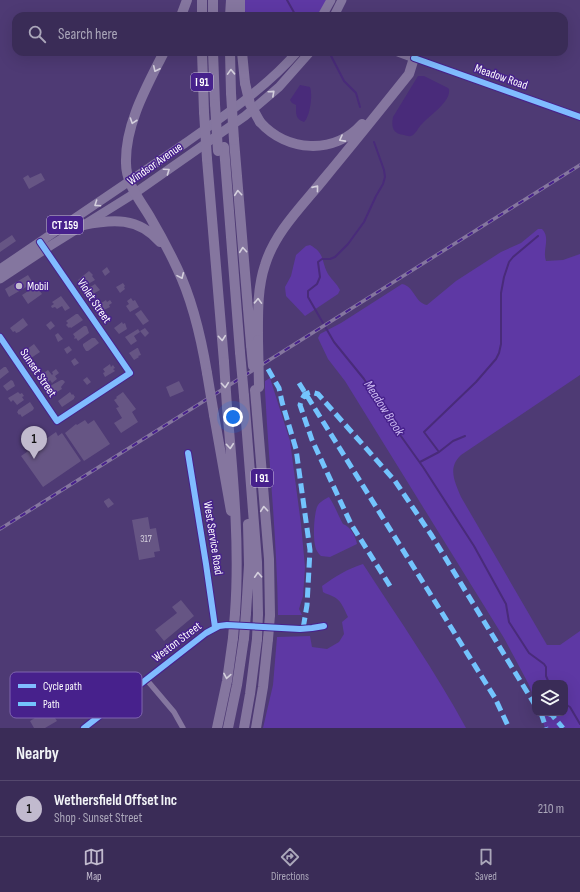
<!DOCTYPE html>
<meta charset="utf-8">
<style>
:root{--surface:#3a2c57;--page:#41345d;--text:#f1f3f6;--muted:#aba7ba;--line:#54486d;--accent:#c1bace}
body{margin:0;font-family:"Sofia Sans Condensed",sans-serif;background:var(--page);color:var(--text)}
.controls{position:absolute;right:12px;bottom:12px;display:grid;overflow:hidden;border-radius:8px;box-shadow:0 4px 16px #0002}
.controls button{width:36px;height:36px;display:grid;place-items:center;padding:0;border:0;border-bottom:1px solid var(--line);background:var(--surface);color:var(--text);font:20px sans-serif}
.you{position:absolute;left:233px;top:417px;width:14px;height:14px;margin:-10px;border:3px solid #fff;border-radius:50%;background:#1a73e8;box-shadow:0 0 0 6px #1a73e833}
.badge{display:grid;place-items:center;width:26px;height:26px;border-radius:50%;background:var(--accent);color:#111;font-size:13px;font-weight:700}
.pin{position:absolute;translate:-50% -33px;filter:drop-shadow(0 1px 2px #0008)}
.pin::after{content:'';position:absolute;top:21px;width:14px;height:12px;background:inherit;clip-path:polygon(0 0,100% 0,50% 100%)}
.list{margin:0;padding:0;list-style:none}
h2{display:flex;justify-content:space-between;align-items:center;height:52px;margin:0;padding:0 16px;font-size:17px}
h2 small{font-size:13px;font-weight:400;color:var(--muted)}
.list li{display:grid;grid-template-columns:26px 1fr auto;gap:12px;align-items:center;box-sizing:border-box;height:56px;padding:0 16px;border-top:1px solid var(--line)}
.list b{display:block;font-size:15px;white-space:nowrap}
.list p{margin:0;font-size:13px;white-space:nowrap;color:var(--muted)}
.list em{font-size:13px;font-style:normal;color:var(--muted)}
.icon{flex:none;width:22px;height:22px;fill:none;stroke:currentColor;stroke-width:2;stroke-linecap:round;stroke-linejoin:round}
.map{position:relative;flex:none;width:580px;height:728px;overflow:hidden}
.search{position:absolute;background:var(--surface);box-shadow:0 4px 16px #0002;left:12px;right:12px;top:12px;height:44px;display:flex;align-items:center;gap:10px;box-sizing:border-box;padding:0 14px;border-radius:12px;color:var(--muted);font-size:15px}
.sheet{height:108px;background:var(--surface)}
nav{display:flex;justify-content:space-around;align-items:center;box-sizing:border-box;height:56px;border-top:1px solid var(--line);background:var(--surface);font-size:11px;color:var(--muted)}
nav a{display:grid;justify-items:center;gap:2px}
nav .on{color:var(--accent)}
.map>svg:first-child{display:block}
.green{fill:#5e38a4}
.water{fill:#492b7a}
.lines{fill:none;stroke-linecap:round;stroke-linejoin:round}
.stream{stroke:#492b7a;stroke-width:2}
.building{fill:#665584}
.street{stroke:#85769f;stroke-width:5.5}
.primary{stroke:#84769f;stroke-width:9}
.highway{stroke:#85769f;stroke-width:10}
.rail-casing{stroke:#85769f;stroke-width:3.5}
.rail{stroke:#47218c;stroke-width:2;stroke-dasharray:6;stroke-linecap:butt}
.highway-bridge{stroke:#85769f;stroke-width:10}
.quiet{stroke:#73c3fd;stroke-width:5;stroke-dasharray:10 5;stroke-linecap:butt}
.cycleway-casing{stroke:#47218c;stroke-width:8}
.cycleway{stroke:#80bcff;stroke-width:6}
.oneway{stroke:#d4cfdd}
.poi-dot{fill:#c1bace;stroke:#47218c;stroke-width:1.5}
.labels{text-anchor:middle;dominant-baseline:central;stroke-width:3;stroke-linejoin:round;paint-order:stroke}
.number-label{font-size:10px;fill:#d9d4e0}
.shield{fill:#47218c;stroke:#c8bcdc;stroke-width:1}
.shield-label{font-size:11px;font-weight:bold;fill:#fff}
.street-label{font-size:12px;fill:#fff;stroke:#47218c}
.poi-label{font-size:12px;fill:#fff;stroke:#47218c;text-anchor:start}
.water-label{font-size:13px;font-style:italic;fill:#cdbaf3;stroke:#47218c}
.key{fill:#47218c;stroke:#7e64ae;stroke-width:1}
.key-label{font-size:11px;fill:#fff}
</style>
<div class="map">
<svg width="580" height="728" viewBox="0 0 580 728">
<rect width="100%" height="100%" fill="#4e3a74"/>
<path class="green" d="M225,0H326L325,5L316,16H251L235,4Z
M538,229H542C551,238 542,250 546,261L563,260L580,254V375L461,455C447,468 455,482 461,497L547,645H560L580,631V728H545L540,713H565V683H535V699L528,683L504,638L345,381L328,359L318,338L320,334L341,323L402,284C414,286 415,303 427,305L456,281L501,252L521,243Z
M310,245C325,253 321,261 328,274C332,280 337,284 340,290L338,294L305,316L286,296L285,287L291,276L296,255L306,246Z
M270,378L290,441L301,524L305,567L303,596L299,609L302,615H278C277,540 269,466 265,391V381Z
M329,497C335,506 338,515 343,524C350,526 356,537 357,544L330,557L321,556C319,554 318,553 317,551C312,543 314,515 317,507C319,502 325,499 329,497Z
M363,564C398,618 435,671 466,728H263L273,685L277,637L310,636L312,647L327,649L339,642L344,634L342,622L348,617C344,609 341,599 332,596C328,594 326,594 323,592L322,586C336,576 347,569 363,564Z"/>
<path class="water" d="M418,76H424L448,88L449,89C451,102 431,114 423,123C419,126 417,132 413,135C410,137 407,136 404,135C393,134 391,127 393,117Z
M300,85L310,87C313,95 310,117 304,122C295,119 296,113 296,105L292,103L290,100Z"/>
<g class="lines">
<path class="stream" d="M287,0L296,16
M329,52L344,81L356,93L360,107
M374,142L384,170L385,177L383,184L376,196L364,222L348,244L335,257L330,259H322L318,262L320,277L317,284L308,291V297L334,342L364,379L398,432L423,467L474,546L506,604L509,622L529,653L544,664L546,667V676L549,683
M439,452L453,441L465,436
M420,462L439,452L424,432L476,382L496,359L499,353L501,344V293L504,277L509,262L513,257L538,236
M565,704L570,707L580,724"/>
</g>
<path class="building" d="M41,173L45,180L29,189L23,178L28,175L30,178Z
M12,235L16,241L0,252V243Z
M107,267L110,272L105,276L102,271Z
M89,271L93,275L92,276L95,280L83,287L78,280Z
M28,275L33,283L9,297L5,289Z
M123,283L125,286L124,287L125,289L120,293L116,287Z
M95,284L100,290L91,295L88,292V291L87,289Z
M36,286L42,294L28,304L22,295Z
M61,296L70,308L65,311L62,306L57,309L55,307L52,308L51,306L54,304L52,302Z
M131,298L133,301L135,300L139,307L130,312L126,306L129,304L127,301Z
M106,300L107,302L110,300L112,303L109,305L110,307L100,312L97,307L98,305Z
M141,310L149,321L143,325L135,314Z
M76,314H78L83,320L71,328L70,327L69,328L66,325L68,323L66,321Z
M23,318L28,325L19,332L16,333L15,331L13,332L10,328Z
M51,321L55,326L50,330L46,325Z
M122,322L123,324L125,323L127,329L119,334L114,328Z
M84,326H86L87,327L89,333L78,341L76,338L75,339L74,338L75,337L73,334Z
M145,328L149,333L145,337L140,331Z
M138,329L140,332L134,336L137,341L131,345L125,337Z
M58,333L63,339L58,342L55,335Z
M92,338H95L99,343L88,351H86L83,346V344Z
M34,344L40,352L31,358L26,350Z
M69,346L72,350L67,354L64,349Z
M137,348H138L141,355L138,356L139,357L134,360L129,353Z
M75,358L79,363L74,366L71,361Z
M110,364L111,367L113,365L115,368L113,369L115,371L105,377L103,373L105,372L103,369Z
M4,367H6L9,372L0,379V370Z
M56,369L59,373L55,376L57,379L52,383L50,380L48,382L42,374L48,370L52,375L53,374L52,372Z
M87,377L91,382L87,385L83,380Z
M11,380L13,381L15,386L7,391L3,386Z
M61,380H63L65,382L61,387L62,389L55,393L54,391L52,392L50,390L52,388L50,386Z
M179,381L184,391L170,397L166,387Z
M18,392L20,394L22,393L24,396L22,397L24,400L17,405L13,400L11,402L8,398Z
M70,392L72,395L73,394L75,397L74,398V399L62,407L58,401Z
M123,392L136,409L132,412L138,422L121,433L114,423L122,418L116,408L119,407L114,400L117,398L116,397Z
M30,402L34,408L33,410L22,417L20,414L19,415L17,412L18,411V410Z
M85,420L88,424L94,420L110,444L84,461L65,433L76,424L77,425Z
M56,432L58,436L62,433L81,461L43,487L21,456Z
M109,498L114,504L108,508L104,502V501Z
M148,517L150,529L156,528L160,551L154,552L155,557L139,560L132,520Z
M181,600L194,616L164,641L155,630L177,613L172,607Z
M49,709L57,721L45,728H34L30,721Z"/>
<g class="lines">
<path class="street" d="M414,58L580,117
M0,337L57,421L130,373L43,247
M188,453L206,564L215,627
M146,679L174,712L183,728
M84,728L206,633L219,626L227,625L300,629L312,628L324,626"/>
<path class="primary" d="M322,16L331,0
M334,16L342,0
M398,52L414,58
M0,269C61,227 123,186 184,144C223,116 265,89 297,52
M0,279L50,246L135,193L245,116L279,87L310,52"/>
<path class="highway" d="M240,0V16
M181,16L187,0
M202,16V0
M213,16V0
M230,16L231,0
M164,52C147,86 125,124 126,163C126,184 140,200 150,217C160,234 169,251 177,268C193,301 201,337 207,373
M202,52L204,112
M213,52L215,104
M230,52L231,93
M242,52L245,83
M260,122C287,152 334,155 362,124
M234,140L251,345
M224,147L240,352
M207,159L224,362
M83,225C113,219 138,217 160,242
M258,340C258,315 257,289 265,265C275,232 302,206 323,180C352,145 381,109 409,74L414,58
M255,390L269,559L270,615
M244,396L257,562L258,614
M227,407C233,476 240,544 235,613
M214,415L231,511
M246,613L249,565L248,524
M217,728L227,681L233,638
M228,728L237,685L244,638
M244,728L250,694L257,639
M256,728L263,687L268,639"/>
<defs>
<path id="rail" d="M0,529L580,165"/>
</defs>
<use href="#rail" class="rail-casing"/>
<use href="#rail" class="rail"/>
<path class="highway-bridge" d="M245,83L250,104L260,122
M231,93L234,140
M215,104L218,151
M204,112L207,159
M258,340L259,387
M251,345L253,366
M240,352L244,396
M224,362L227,407
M207,373L214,415
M233,638L235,613
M244,638L246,613
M257,639L258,614
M268,639L270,615"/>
<path class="quiet" d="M268,369L279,388L282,402L296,449L310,550L307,605L303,629
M299,383L495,698L509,728
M390,586L351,524L312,440L300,405L302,399L305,394L311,392L318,394L395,481L432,536L535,705
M541,713L546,728
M547,713L552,715L563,728"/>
<defs>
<path id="cycleway" d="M414,58L580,117
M0,337L57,421L130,373L40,242
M188,453L206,564L215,627
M84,728L206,633L219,626L227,625L300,629L312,628L324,626"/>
</defs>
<use href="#cycleway" class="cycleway-casing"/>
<use href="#cycleway" class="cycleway"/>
</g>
<defs><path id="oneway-chevron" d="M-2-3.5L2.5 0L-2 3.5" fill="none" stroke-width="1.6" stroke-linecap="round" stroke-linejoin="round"/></defs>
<g class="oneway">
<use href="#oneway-chevron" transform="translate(156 69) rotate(115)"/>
<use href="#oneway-chevron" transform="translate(231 72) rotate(-92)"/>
<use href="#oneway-chevron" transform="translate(272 93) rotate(-42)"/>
<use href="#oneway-chevron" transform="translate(133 121) rotate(109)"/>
<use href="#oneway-chevron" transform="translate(342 139) rotate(152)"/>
<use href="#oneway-chevron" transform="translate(167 171) rotate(-35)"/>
<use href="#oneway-chevron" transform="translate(316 188) rotate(-51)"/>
<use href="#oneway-chevron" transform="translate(238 193) rotate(-95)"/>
<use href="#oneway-chevron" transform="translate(97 204) rotate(146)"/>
<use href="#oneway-chevron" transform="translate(243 250) rotate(-95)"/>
<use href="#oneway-chevron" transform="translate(181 276) rotate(66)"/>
<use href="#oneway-chevron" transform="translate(258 301) rotate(-88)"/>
<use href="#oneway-chevron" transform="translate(222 338) rotate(85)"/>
<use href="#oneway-chevron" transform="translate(225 385) rotate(85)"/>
<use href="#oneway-chevron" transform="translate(230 446) rotate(85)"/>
<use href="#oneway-chevron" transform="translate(264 509) rotate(-95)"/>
<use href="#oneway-chevron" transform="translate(258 575) rotate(-93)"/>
<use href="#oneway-chevron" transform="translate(227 676) rotate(100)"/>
</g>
<circle class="poi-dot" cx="19" cy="286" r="4"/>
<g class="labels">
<g class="number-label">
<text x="146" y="539">317</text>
</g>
<g class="shield">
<rect x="191" y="73" width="22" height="18" rx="3"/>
<rect x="47" y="216" width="36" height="18" rx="3"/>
<rect x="251" y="469" width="22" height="18" rx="3"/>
</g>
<g class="shield-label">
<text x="202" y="82">I 91</text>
<text x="65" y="225">CT 159</text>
<text x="262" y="478">I 91</text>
</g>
<g class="street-label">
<text transform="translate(501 77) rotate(19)">Meadow Road</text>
<text transform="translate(155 164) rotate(-35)">Windsor Avenue</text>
<text transform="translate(94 301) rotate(56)">Violet Street</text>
<text transform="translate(38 373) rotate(56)">Sunset Street</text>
<text transform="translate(213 538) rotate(81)">West Service Road</text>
<text transform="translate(177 642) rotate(-37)">Weston Street</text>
</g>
<g class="poi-label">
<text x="27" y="286">Mobil</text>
</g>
<g class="water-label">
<text transform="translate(384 408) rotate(57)">Meadow Brook</text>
</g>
</g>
<rect x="10" y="672" width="132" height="46" rx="6" class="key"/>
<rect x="18" y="684" width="18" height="4" fill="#80bcff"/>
<rect x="18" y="702" width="18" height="4" fill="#73c3fd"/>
<g class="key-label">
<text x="43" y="690">Cycle path</text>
<text x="43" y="708">Path</text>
</g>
</svg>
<div class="controls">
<button><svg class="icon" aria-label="layers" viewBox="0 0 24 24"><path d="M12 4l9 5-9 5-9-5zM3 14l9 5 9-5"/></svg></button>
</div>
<div class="you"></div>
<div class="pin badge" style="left:34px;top:459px">1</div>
<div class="search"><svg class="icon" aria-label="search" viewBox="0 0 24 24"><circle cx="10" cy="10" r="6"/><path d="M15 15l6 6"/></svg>Search here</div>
</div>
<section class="sheet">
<h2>Nearby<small></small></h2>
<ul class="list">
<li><span class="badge">1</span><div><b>Wethersfield Offset Inc</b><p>Shop · Sunset Street</p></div><em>210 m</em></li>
</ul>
</section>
<nav>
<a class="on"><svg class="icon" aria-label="map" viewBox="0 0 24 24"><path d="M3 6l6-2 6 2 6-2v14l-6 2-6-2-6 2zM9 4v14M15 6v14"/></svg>Map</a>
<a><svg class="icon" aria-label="directions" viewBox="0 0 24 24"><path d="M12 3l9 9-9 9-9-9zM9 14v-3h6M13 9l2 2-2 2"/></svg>Directions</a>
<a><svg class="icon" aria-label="saved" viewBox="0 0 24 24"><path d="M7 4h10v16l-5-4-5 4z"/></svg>Saved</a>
</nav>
